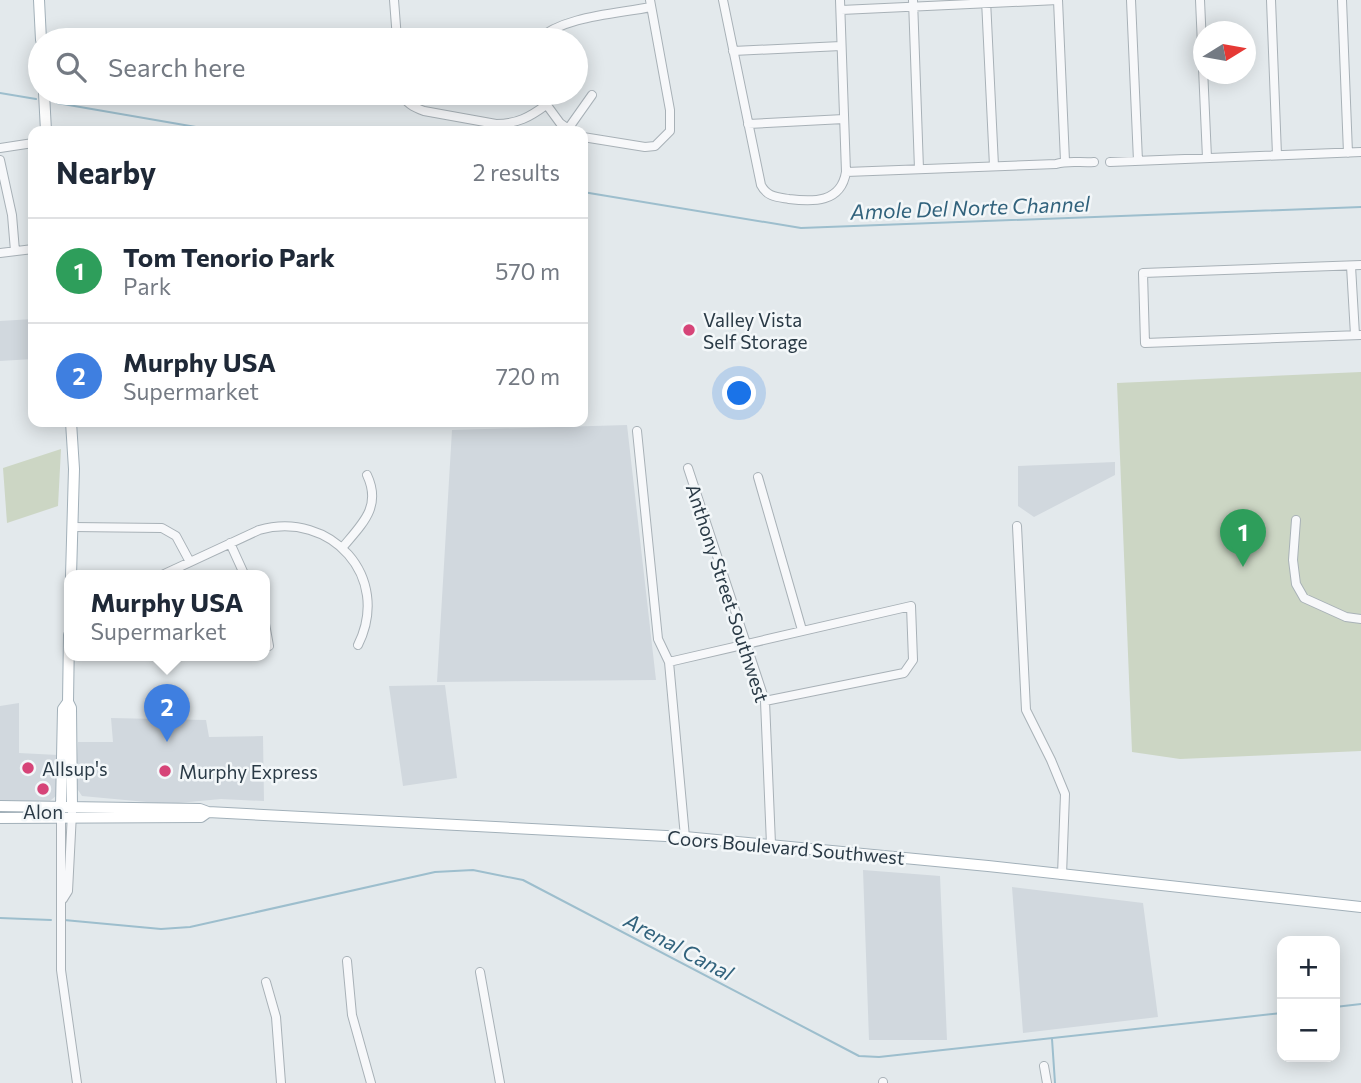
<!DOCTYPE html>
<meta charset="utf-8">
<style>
:root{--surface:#fff;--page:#f6f6f7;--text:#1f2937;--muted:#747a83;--line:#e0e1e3;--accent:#7c3aed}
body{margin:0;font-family:Commissioner,sans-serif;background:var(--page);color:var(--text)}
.controls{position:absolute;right:21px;bottom:21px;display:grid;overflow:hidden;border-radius:14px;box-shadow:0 4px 18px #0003}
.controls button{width:63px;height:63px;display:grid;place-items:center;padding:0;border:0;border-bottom:2px solid var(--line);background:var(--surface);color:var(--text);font:35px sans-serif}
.compass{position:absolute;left:1193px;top:21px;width:63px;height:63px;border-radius:50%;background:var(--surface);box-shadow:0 4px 18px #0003;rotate:79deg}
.you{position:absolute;left:740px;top:394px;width:24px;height:24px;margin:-18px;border:5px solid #fff;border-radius:50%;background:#1a73e8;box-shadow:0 0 0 10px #1a73e833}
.badge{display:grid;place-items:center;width:46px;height:46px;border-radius:50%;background:var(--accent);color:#fff;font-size:23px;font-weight:700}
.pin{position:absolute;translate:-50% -58px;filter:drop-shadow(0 2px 4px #0008)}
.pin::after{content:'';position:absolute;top:37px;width:24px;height:21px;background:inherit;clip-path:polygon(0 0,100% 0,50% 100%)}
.popup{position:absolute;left:64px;top:570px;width:206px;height:91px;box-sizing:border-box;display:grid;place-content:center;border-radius:14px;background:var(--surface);filter:drop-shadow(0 2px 5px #0005);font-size:23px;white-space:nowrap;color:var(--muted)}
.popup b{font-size:26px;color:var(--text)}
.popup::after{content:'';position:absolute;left:50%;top:100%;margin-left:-14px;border:14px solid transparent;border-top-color:var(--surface)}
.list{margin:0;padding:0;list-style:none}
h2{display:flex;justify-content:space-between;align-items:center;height:91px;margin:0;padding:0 28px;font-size:30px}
h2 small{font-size:23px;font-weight:400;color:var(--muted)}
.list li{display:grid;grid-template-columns:46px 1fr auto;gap:21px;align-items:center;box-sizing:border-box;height:105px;padding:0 28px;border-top:2px solid var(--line)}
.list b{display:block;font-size:26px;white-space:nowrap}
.list p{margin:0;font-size:23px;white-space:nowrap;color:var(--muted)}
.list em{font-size:23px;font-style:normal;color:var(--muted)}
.icon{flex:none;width:38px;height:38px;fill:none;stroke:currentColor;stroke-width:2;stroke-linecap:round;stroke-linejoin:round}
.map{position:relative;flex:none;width:1361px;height:1083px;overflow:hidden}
.search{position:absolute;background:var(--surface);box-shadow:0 4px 18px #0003;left:28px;top:28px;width:560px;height:77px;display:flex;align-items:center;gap:18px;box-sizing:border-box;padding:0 24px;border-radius:38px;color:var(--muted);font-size:26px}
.panel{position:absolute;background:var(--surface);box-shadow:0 4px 18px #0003;left:28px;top:126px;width:560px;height:301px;border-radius:14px}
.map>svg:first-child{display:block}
.built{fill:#d1d8de}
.green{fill:#ccd6c4}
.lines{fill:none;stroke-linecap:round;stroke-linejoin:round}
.stream{stroke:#9dbecd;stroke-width:2}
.minor-casing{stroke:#a8b1b7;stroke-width:10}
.major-casing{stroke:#a2b0b9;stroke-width:12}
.minor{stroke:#f7f8fa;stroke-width:8}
.major{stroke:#fff;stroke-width:10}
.poi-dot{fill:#d64478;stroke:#f3f7f9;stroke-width:2.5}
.labels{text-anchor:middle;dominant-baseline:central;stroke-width:5;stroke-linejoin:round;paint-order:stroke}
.poi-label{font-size:19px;fill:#2a3a46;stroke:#f3f7f9;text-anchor:start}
.street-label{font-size:19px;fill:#2a3a46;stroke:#f3f7f9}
.water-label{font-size:21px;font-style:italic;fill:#31627c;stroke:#f3f7f9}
</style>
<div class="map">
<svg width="1361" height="1083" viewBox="0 0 1361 1083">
<rect width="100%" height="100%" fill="#e3e9ec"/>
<path class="built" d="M33,319V359L0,361V321Z
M627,425L656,680L437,682L452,430Z
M1115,462V475L1034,517L1018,506V466Z
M445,685L457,778L403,786L389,686Z
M19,703V753L58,755L56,796L46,804L0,803V706Z
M111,718L206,720L209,737L263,736L264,801L221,799L168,804L82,796L76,787L78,742H113Z
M863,870L940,876L947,1040H869Z
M1012,887L1143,903L1158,1017L1023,1033Z"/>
<path class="green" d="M1361,372V751L1180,759L1132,752L1117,383Z
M61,449L58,506L7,523L3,468Z"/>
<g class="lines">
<path class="stream" d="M0,93L36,99
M57,103L219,131
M583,192L801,228L1361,207
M0,918L51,920
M64,920L161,929L190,927L435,872L473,870L523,880L859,1056L879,1057L1282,1013
M1335,1007L1361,1004
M1052,1039L1055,1083"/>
<defs>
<path id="minor" d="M394,0L397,39
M723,0L761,185C767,197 777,197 789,199C813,202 841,203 846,172L840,0
M913,0L919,169
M986,0L994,166
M1131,0L1138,161
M1200,0L1207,158
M1271,0L1277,155
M1342,0L1348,153
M841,10L1058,0L1065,161
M397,37L444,35L476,40
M537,40C564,16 616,14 651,7
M733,51L841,46
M401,93C406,103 413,107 424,111L496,124C517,124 530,117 546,105
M538,93L560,123L571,131
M748,124L844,119
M568,129L592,95
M583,137L645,147L655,146L670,131V110L650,0
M0,148L33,143
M0,160L12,215L15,251
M1110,162L1361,152
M846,172L1056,164C1068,160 1081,163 1094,162
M0,253L33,249
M1361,265L1143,273L1145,343L1361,335
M1351,266L1355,335
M637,431L658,639L669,662L685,837
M688,468L765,701L771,844
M758,477L802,630
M1296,520L1293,560L1296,584L1304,598L1346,617L1361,619
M1017,526L1026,710L1051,760L1065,794L1062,875
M73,527L162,528L176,536L190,562
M230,543L245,576
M342,548C362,524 382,507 367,475
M160,576L259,530C331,510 392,577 358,645
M265,624L269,646
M669,662L911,606L913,660L904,673L765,701
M61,806V970L77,1083
M63,899L68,891L72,813
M347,961L352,1015L371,1083
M480,972L500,1083
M266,982L276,1017L281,1083
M1044,1066L1047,1083
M883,1082V1083"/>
<path id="major" d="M39,0L41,40
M44,93L46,131
M71,576L74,469L71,422
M69,635L68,702L71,708L72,806
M0,806L200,809L208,812L685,837L988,866L1361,907
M61,806L63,709L68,702
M0,818L201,817L208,812"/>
</defs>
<use href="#minor" class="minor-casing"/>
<use href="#major" class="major-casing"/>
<use href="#minor" class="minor"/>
<use href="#major" class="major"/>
</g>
<g class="poi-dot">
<circle cx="689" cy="330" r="7"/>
<circle cx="28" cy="768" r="7"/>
<circle cx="165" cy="771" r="7"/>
<circle cx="43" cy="789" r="7"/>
</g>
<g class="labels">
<g class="poi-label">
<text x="703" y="319">Valley Vista<tspan x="703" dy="22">Self Storage</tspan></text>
<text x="42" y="768">Allsup's</text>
<text x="179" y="771">Murphy Express</text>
<text x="43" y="811" text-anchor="middle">Alon</text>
</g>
<g class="street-label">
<text transform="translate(728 593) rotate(72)">Anthony Street Southwest</text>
<text transform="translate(786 847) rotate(5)">Coors Boulevard Southwest</text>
</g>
<g class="water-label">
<text transform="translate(970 207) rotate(-2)">Amole Del Norte Channel</text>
<text transform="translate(679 946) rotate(28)">Arenal Canal</text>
</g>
</g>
</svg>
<div class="controls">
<button>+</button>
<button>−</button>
</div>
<svg class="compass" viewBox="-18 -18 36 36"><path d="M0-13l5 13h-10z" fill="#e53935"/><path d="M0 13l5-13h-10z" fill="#747a83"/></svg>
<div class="you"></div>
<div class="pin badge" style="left:1243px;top:567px;background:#2e9e5b">1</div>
<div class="pin badge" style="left:167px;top:742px;background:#3f7fe0">2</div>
<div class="popup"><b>Murphy USA</b>Supermarket</div>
<div class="search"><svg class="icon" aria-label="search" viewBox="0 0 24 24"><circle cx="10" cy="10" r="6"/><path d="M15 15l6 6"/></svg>Search here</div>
<section class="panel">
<h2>Nearby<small>2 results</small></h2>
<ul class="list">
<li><span class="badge" style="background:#2e9e5b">1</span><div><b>Tom Tenorio Park</b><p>Park</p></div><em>570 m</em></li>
<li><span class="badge" style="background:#3f7fe0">2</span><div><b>Murphy USA</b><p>Supermarket</p></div><em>720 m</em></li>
</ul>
</section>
</div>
